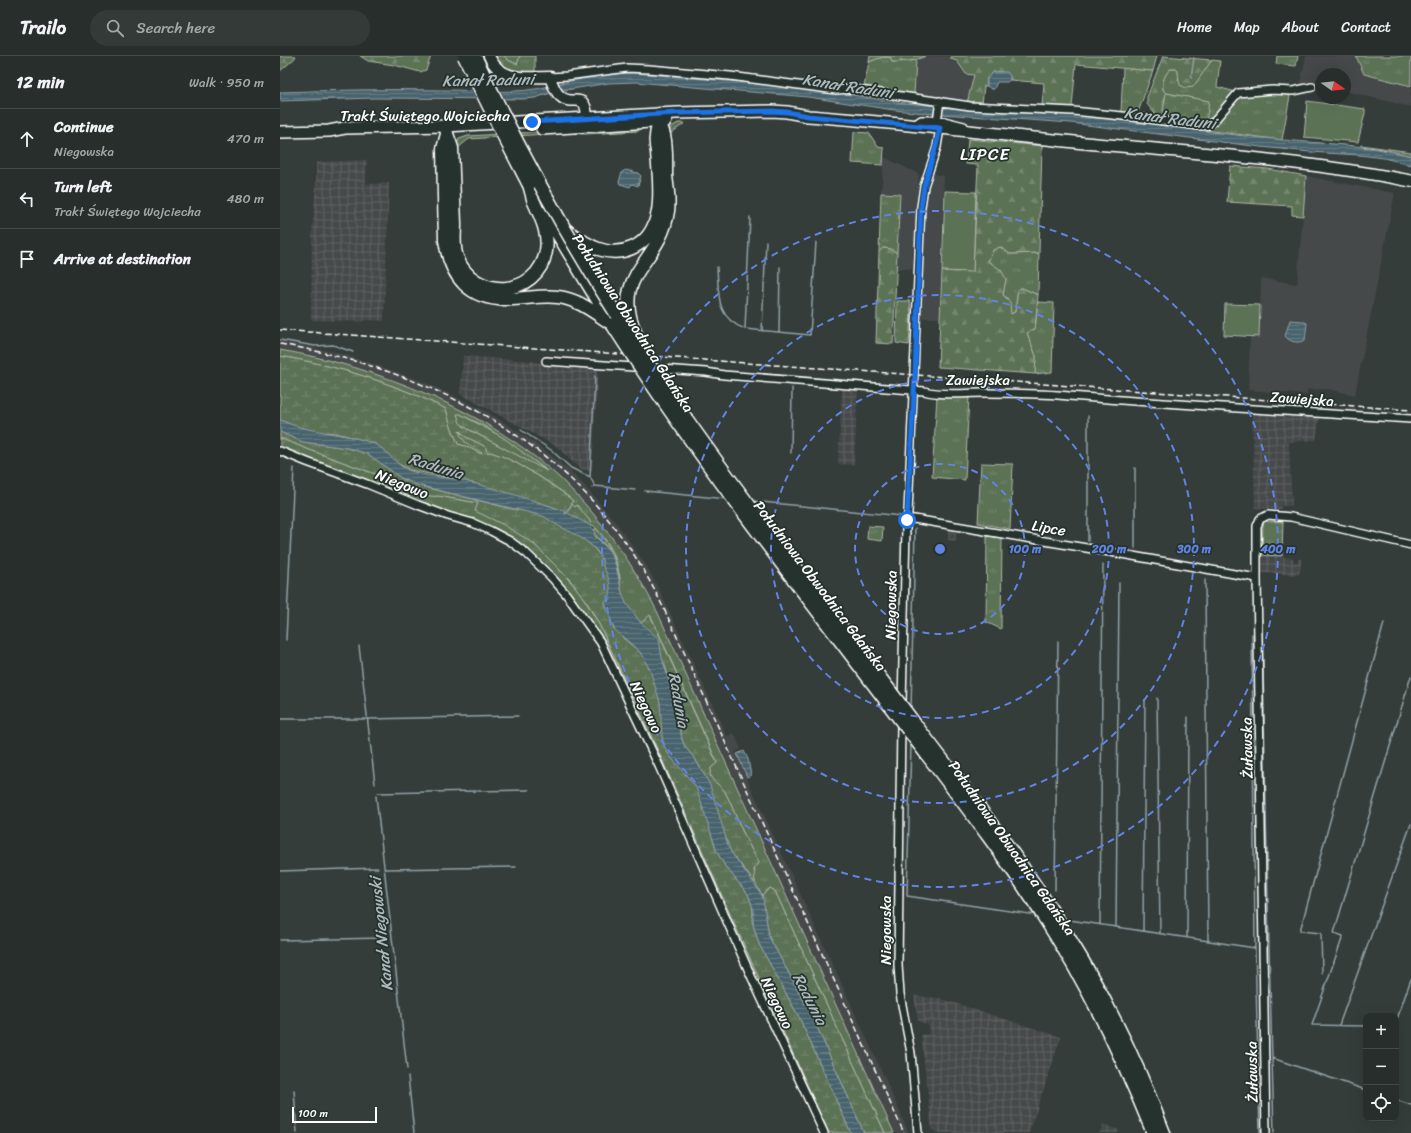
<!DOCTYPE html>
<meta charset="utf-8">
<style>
:root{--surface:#272e2b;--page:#333a37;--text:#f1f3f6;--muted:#a4a8a9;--line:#434a47}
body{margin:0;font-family:Sriracha,sans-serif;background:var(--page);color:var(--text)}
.controls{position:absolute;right:12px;bottom:12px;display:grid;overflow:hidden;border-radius:8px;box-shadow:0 4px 16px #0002}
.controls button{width:36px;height:36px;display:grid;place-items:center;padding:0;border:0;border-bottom:1px solid var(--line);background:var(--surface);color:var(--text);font:20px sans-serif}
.compass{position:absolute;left:1035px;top:12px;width:36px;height:36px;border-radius:50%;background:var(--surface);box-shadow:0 4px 16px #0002;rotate:104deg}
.scale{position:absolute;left:12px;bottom:10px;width:85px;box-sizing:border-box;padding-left:4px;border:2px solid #fff;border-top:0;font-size:11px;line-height:14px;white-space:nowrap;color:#fff;-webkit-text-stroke:3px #26332d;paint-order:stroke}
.stop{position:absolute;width:12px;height:12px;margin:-9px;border:3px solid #1a73e8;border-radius:50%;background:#fff}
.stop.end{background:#1a73e8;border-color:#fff;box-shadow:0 1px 4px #0008}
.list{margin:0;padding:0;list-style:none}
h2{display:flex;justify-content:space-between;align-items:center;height:52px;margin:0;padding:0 16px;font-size:17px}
h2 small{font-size:13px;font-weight:400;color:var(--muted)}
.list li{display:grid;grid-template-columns:26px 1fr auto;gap:12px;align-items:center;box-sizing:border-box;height:60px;padding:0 16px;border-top:1px solid var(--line)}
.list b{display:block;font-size:15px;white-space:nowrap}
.list p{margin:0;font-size:13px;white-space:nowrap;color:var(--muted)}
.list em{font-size:13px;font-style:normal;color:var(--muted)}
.icon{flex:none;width:22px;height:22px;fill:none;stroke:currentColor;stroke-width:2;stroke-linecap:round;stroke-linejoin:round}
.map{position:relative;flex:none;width:1131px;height:1077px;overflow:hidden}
header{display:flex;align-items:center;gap:24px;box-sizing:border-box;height:56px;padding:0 20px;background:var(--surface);border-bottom:1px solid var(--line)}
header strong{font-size:19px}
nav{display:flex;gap:22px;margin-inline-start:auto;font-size:14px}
.search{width:280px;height:36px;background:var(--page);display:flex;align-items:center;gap:10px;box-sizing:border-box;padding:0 14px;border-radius:22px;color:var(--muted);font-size:15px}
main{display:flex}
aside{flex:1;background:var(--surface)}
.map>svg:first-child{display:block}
.built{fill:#444848}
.industrial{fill:url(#industrial-grid)}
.grass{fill:url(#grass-tufts);stroke:#aeb8aa;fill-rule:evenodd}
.forest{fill:url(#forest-firs);stroke:#aeb8aa}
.wetland{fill:url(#wetland-marsh);stroke:#aeb8aa}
.garden{fill:#5c7255;stroke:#aeb8aa}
.water{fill:url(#water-rules);stroke:#92a2a8}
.pier{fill:#343d39}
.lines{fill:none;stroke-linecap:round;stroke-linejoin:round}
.stream{stroke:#92a2a8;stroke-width:1.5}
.street-casing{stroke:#fff;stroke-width:10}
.secondary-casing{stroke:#fff;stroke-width:13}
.primary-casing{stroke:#fff;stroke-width:14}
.highway-casing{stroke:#fff;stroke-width:15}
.street{stroke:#26332d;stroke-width:7}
.secondary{stroke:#26332d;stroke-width:10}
.primary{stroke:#26332d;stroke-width:11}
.highway{stroke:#26332d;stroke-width:12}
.rail{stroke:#fff;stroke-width:1.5;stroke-dasharray:6 3;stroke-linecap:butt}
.highway-bridge-casing{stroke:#fff;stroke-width:15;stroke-linecap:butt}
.highway-bridge{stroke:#26332d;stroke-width:12}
.route{stroke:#1a73e8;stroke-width:5}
.ring{fill:none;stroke:#6183e4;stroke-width:2;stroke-dasharray:7 5}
.labels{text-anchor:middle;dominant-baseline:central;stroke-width:3.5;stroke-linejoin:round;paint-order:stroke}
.street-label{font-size:15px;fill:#fff;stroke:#26332d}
.water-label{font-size:16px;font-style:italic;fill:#adb9be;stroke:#26332d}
.quarter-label{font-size:17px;letter-spacing:1px;fill:#fff;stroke:#26332d}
.centre{fill:#6183e4;stroke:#26332d;stroke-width:2}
.ring-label{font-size:12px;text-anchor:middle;font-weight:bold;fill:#6183e4;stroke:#26332d;stroke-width:3.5;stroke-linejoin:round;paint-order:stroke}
</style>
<header>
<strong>Trailo</strong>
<div class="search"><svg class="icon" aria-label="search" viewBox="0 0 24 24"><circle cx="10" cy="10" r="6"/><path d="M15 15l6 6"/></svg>Search here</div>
<nav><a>Home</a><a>Map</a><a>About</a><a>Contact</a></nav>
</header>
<main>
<aside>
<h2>12 min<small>Walk · 950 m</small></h2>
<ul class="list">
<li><svg class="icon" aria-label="ahead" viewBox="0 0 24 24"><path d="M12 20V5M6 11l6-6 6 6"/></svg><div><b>Continue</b><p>Niegowska</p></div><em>470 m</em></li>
<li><svg class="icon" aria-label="left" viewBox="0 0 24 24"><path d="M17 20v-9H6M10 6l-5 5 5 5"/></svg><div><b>Turn left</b><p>Trakt Świętego Wojciecha</p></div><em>480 m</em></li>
<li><svg class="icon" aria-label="arrive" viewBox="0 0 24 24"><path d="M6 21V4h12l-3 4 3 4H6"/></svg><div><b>Arrive at destination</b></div></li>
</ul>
</aside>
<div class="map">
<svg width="1131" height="1077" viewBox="0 0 1131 1077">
<defs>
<pattern id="industrial-grid" width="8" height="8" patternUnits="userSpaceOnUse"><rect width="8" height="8" fill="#444848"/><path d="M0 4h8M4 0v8" fill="none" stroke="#606363"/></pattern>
<pattern id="grass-tufts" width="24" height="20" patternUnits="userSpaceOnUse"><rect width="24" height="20" fill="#5c7255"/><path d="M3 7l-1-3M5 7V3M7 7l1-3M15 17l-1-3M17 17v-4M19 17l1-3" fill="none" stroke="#74876e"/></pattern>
<pattern id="forest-firs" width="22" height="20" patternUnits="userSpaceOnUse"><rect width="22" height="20" fill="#5c7255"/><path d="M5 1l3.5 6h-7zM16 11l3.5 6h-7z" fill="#74876e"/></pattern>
<pattern id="wetland-marsh" width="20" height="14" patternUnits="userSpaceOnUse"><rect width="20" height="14" fill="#5c7255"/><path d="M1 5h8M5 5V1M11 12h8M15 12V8" fill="none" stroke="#74876e"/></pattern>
<pattern id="water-rules" width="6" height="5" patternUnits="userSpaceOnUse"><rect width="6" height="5" fill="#49646e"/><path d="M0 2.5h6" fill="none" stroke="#647b84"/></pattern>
</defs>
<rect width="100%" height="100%" fill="#343d39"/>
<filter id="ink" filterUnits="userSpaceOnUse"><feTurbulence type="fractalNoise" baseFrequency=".025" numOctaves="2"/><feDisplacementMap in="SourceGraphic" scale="8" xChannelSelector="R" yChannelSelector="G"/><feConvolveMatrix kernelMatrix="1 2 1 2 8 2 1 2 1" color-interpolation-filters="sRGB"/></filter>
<g filter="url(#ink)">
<path class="built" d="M646,0H671V3L677,5L686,17L694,19L687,47L671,43L642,41L640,36H635L636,4Z
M1026,0H1076L1084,18L1131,30V51L1065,35V18H1041V29H1031L1020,31L1021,28L1020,27Z
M604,101L639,118L632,213H616L620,138L601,137Z
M651,116L658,119H664L660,262H641L647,141Z
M1026,120L1115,137L1075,339L1047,333L1027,334V339L968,334L970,280H979L981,222L1017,228Z
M0,285L55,296L91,307L144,326L206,355L250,383L287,412L304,429L338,469L366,509L379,533L447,680L454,677L461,693L455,696L604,1020L629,1077H614L377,555L366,534L326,473L296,439L280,423L263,408L216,375L167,348L106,321L34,301L0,294Z"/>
<path class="industrial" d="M87,104L86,128L109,127L104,265L85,264L82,266L31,264L32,178L36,128V106Z
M183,300L252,305L269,309H278V311L286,313L292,310L318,311L312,415L301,414L276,390L180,338Z
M562,332L578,333L574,409L558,408Z
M972,355L1040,361L1036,384L1009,386L1012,450H1001V453L975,452Z
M668,475L676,476V485L668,484Z
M982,499L1013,502V505L1017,506L1018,503H1022L1019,519L982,517Z
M634,940L659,942L781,981L749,1077H661L652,1074L641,979L649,978L648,969L638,965Z
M823,1068L839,1074L838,1077H820Z"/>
<path class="grass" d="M213,0H224L228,4L237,8L240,0H255V15L253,18H238L221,11Z
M997,0H1018L1016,10L996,8Z
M1076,0H1131V30L1084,18Z
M608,1L611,2L612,6L636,4L634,39L583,32L585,26L589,6L599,2Z
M932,4L940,5L937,31L956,36L932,64L923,68L928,45L886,37L883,34C882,25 884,20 890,13H897L899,18L898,24L920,20Z
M843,12L873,15L857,59L841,57Z
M1007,38L1010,40L1002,84L855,65L856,64L922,72L956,42L964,39Z
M398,67H405L390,78H388L391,71Z
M358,72L359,75L306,78L281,77L189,83L179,91H176L179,83L188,80L273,75H313Z
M574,76L589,77L598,91L604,92L603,109L572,107Z
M1081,89L1131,96V100L1102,93L1081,90Z
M601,137L620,138L617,197L611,193L603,192L599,196Z
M720,191L730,198L759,197L758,239L742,232L738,233L735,256L731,258L728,243L723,239L726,222L708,206L713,194Z
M617,245H630L631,257L629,289L616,287Z
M758,246L774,247L772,316L755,318L756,300L747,277L755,273Z
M0,294C96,310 211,356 282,424C321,462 352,506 377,555L614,1077H605L495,835L490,832L482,839C478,831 470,822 475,812C476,810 478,809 479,807C472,795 466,783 460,770C455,759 451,747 445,736C440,727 426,725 431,712L437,706L371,560L361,567C355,559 347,551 343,542C339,528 340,513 334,499C330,488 321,478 313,469L312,470L310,465L297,450L295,451L291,447L293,445C280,432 224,396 206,396L204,390L186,381L180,375L185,386L203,396L201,398L188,391L178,388L170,368L166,353C114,327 57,310 0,300ZM180,358L208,372L265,413L193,376L183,370Z
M657,340H689L685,424L652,421Z
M0,382C33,396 67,407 101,420C114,425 145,443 158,440L198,447L211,462L240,477L264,497L300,536L320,570L381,701L450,858L549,1077H545L322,585L252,500L181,462L0,393Z
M701,407L733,408L730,473L698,467Z
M986,465L1003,466L1002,500L982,499L983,467Z
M588,470L603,471L602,485L587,483Z
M707,480L722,482L721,573L706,566Z"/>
<path class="forest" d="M0,0H16L14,3L0,15Z
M80,0H151L146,14L140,16L114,9L88,5Z
M224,0H240L237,8L228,4Z
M590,0H646C634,5 624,6 612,6L611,2C603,0 596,3 589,6Z
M671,0H877L873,15L796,8L792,51L762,50L764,27L730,24V20L721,16H713L707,22V30H704L702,48H695L693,46L687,47L694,19L686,18L677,5L671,3Z
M883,0L932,4L913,31L906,32L900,29C898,23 899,18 897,13H890C884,20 882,25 883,34L886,37L882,61L875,58L867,48V41Z
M688,83L762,90L759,197L730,198L720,191L713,194L708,205L721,214L726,223L723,239L730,246L731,258L735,256L738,233L742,232L758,239L755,273L747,277L756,300L755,318L658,311L662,215H693L698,109L686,108Z
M950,110L988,113L1026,120L1023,160L1012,159V150L947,146Z
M603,192L611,193L617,197L613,288L596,287L599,196Z"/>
<path class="wetland" d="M886,37L929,45L926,66L917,68L882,61Z
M0,300C57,310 114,327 166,353L170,368L178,388L188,391L201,398L202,397C192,389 183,389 179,375L186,381L204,390L206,392L207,396C224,396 279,432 293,445L291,447L295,451L297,449L310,465L312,470L310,471L284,455L270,450L185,425L130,414L117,407L104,394L93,387L64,379L47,376L44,378L14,370L0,364Z
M177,358H180L224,382L267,415L188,373L180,367Z
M0,376L23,386L68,392L88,398L121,422L137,429L236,454L252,455L284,465L313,491L326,507L343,582L360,596L367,606L370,608L380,646L387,696L417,731L437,796L445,810L468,838L473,852V868L479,888L520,963L571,1077H549L450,858L381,701L320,570L308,548L291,525L253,487L224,469L195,455L198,447L158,440C145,443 114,425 101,420C67,407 33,396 0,382Z
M316,472C330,490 336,501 340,523C337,513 334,501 328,492C323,486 316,482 313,475Z
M370,559L437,707L431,712C426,725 440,727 445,736C451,747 455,759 460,770C466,783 472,795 479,807L474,813L475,827L451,796L448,789L420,711L415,703L405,691L402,684L397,652L385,609L361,567Z
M490,832L495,835L605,1077H584L532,960L489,881L482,839Z"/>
<path class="garden" d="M1027,45L1085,53V57L1078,86L1024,81Z
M665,135L696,136L693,216L662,215Z
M945,248L980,249L979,281L944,279Z"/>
<path class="water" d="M713,16H727L730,20V24L727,26H717L714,33H711L707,30V22Z
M355,17L527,32L615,46L656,50L655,58L614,54L528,41L356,26L329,27L279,35L275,28L329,18Z
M270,30L274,36L255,42L243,43L94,42L0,45V36C55,34 110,33 164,34C200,34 236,39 270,30Z
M662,51C705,55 748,55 792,59C856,64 920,76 984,82C1033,88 1083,87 1131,100V109L1104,102L1079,99L1030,96L981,91L791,67L661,58Z
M346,114L358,117L361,120L358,130L352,128L350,131L340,128L339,126L342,116Z
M1010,264L1022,265L1027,267L1025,284C1018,288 1010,286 1005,280Z
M0,364C28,377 62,376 92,387C107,392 114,408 128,414C146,421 167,421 185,425C214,432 242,441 270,450L284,455L311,470L314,474L315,480L327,492L332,499L336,510L342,537L346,547L361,567L379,583L382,602L397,652L402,684L405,691L415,703L430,729L448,789L451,796L480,836L483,842L489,881L532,960L584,1077H571L520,963L479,888L473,868V852L468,838L445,810L437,796L416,731L390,700L384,690L382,680L380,646L370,614L360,596L334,573L325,547V545H328L330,542C331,528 329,522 323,510C323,508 323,506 322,504C315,483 281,474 265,461L259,459L137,429L121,422L88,398L68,392L23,386L0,376Z
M464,695L468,703L471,719L467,721L457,698Z"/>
<path class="pier" d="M190,32L220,33L226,45H197Z"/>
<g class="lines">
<path class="stream" d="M911,22L914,2
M437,211C439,238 435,262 465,273L530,279L536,186
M465,273L470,161
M482,275L486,185
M499,275L500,211
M0,284L35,290L53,289L73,296
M808,360V485
M241,374L271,394L291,412L310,421
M511,397L512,332
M855,412V492
M315,430L355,434
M312,432L315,430L310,421L315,320
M365,435L447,443
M472,445L622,460
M285,458L292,448
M925,524L928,884
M982,563L989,892L994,1077
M972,578L975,892L980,1077
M6,584L14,412
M79,590L95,728
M877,642L880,877
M631,654L635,472
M0,663H88L238,660
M631,687L627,840L756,859
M98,737L249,734
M96,740L127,1013
M105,813L236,811
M0,815L98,812
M775,834L778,585
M783,863L975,892
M820,869L823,509
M836,871L839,527
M863,875L865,644
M907,881L908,661
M0,884L105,882
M1042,917L1041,877L1020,875L1104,567
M1116,966L1131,923
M1059,969L1131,768
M1086,970L1032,969L1063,880L1054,877L1131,620
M992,1002L1086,1034
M128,1020L134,1077
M14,1034L17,1077
M1116,1044L1131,1049"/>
<defs>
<path id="street" d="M270,21L287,20L347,12L369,13L450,20L556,34L573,33L690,50L793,55L862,62L919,70L928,69L933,66L958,37L992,34L1013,35L1032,31
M657,65L660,45
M634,69L641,64H649L664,65L684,70L685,75
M266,305L426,316L444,319L644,335C663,340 684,337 704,337C732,337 761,337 789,340C903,349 1017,356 1131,363
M0,395L27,406L87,428L138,449L168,460L193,467L211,475L230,485L246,497L272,522L286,538L321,587L379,710L471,920L544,1077
M627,464L634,463L830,496L977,522
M622,648L626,472L628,457L641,151L644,130L657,91L660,72
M621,667L618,909L620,938L631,997L638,1077
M986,1077L977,522V470L980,463L988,459L1011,461L1131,489"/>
<path id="secondary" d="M209,0C220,26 247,21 270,21C272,27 275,36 280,40C292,52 306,33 307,62"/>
<path id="primary" d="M262,73L386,65
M0,76L49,75L65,72L166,70L396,57L492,55L507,56L528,60C624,67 720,79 816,88C921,97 1028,105 1131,125"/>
<path id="highway" d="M166,70L167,78L163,93L165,184C170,221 190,245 229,243C245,243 261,239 278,241C298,243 315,257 332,268
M167,78L172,92C173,118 174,143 175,168C175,179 173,191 177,201C193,245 258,242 266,195C269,177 261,162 254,146C252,141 251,134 249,129
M265,157L329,263
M286,174C306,188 326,203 352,192C388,176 379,127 377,96C376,91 375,85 376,81C376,76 378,70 379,66
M356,278C329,217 381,208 388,155C390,143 387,131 386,119C386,106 387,91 384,79C382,72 379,66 379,58
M635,668C679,725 723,781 763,841C812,914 853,994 884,1077
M628,674C675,736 723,797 765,863C809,930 843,1003 873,1077"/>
</defs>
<use href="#street" class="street-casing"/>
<use href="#secondary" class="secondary-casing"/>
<use href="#primary" class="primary-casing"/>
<use href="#highway" class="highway-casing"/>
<use href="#street" class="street"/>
<use href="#secondary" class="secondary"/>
<use href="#primary" class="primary"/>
<use href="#highway" class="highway"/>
<path class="rail" d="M0,274L1131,354
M0,288C127,310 254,366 334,471C358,501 376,535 392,570L624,1077"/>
<defs>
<path id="highway-bridge" d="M184,0L223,79L249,129
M195,0C251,120 318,236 394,345C471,456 555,561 635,668
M332,268C422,409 527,540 628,674"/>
</defs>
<use href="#highway-bridge" class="highway-bridge-casing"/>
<use href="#highway-bridge" class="highway-bridge"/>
</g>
</g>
<g class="lines" filter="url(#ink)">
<path class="route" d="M252,66L396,57L492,55L507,56L528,60L660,72L656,90L644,130L641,151L635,319L627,464"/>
</g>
<g class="ring">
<circle cx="660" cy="493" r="85"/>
<circle cx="660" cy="493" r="169"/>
<circle cx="660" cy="493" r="254"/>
<circle cx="660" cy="493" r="338"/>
</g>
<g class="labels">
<g class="street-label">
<text x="145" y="60">Trakt Świętego Wojciecha</text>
<text transform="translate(353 267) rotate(57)">Południowa Obwodnica Gdańska</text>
<text x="698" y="324">Zawiejska</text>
<text transform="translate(1022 343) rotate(4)">Zawiejska</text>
<text transform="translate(122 428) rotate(22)">Niegowo</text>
<text transform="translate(769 472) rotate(10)">Lipce</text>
<text transform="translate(540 530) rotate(53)">Południowa Obwodnica Gdańska</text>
<text transform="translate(611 549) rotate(-89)">Niegowska</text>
<text transform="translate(366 651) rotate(65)">Niegowo</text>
<text transform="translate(967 692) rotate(-91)">Żuławska</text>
<text transform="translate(732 792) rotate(55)">Południowa Obwodnica Gdańska</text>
<text transform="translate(606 874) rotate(-90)">Niegowska</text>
<text transform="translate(497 947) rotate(65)">Niegowo</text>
<text transform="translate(972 1016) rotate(-91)">Żuławska</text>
</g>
<g class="water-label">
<text transform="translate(208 24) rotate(-1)">Kanał Raduni</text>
<text transform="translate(568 30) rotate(9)">Kanał Raduni</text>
<text transform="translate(890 62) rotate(7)">Kanał Raduni</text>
<text transform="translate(156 410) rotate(17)">Radunia</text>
<text transform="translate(399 644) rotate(80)">Radunia</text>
<text transform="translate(101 878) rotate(-96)">Kanał Niegowski</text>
<text transform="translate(530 943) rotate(63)">Radunia</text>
</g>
<g class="quarter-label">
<text x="705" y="98">LIPCE</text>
</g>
</g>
<circle cx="660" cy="493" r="6" class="centre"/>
<g class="ring-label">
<text x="745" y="497">100 m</text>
<text x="829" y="497">200 m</text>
<text x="914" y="497">300 m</text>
<text x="998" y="497">400 m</text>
</g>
</svg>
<div class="controls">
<button>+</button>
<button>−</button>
<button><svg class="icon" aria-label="locate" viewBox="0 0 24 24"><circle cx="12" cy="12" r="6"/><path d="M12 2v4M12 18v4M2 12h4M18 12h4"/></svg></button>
</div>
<svg class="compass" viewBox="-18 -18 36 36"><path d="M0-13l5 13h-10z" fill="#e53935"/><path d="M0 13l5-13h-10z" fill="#a4a8a9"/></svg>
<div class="scale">100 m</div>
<div class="stop" style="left:627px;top:464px"></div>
<div class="stop end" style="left:252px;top:66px"></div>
</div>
</main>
